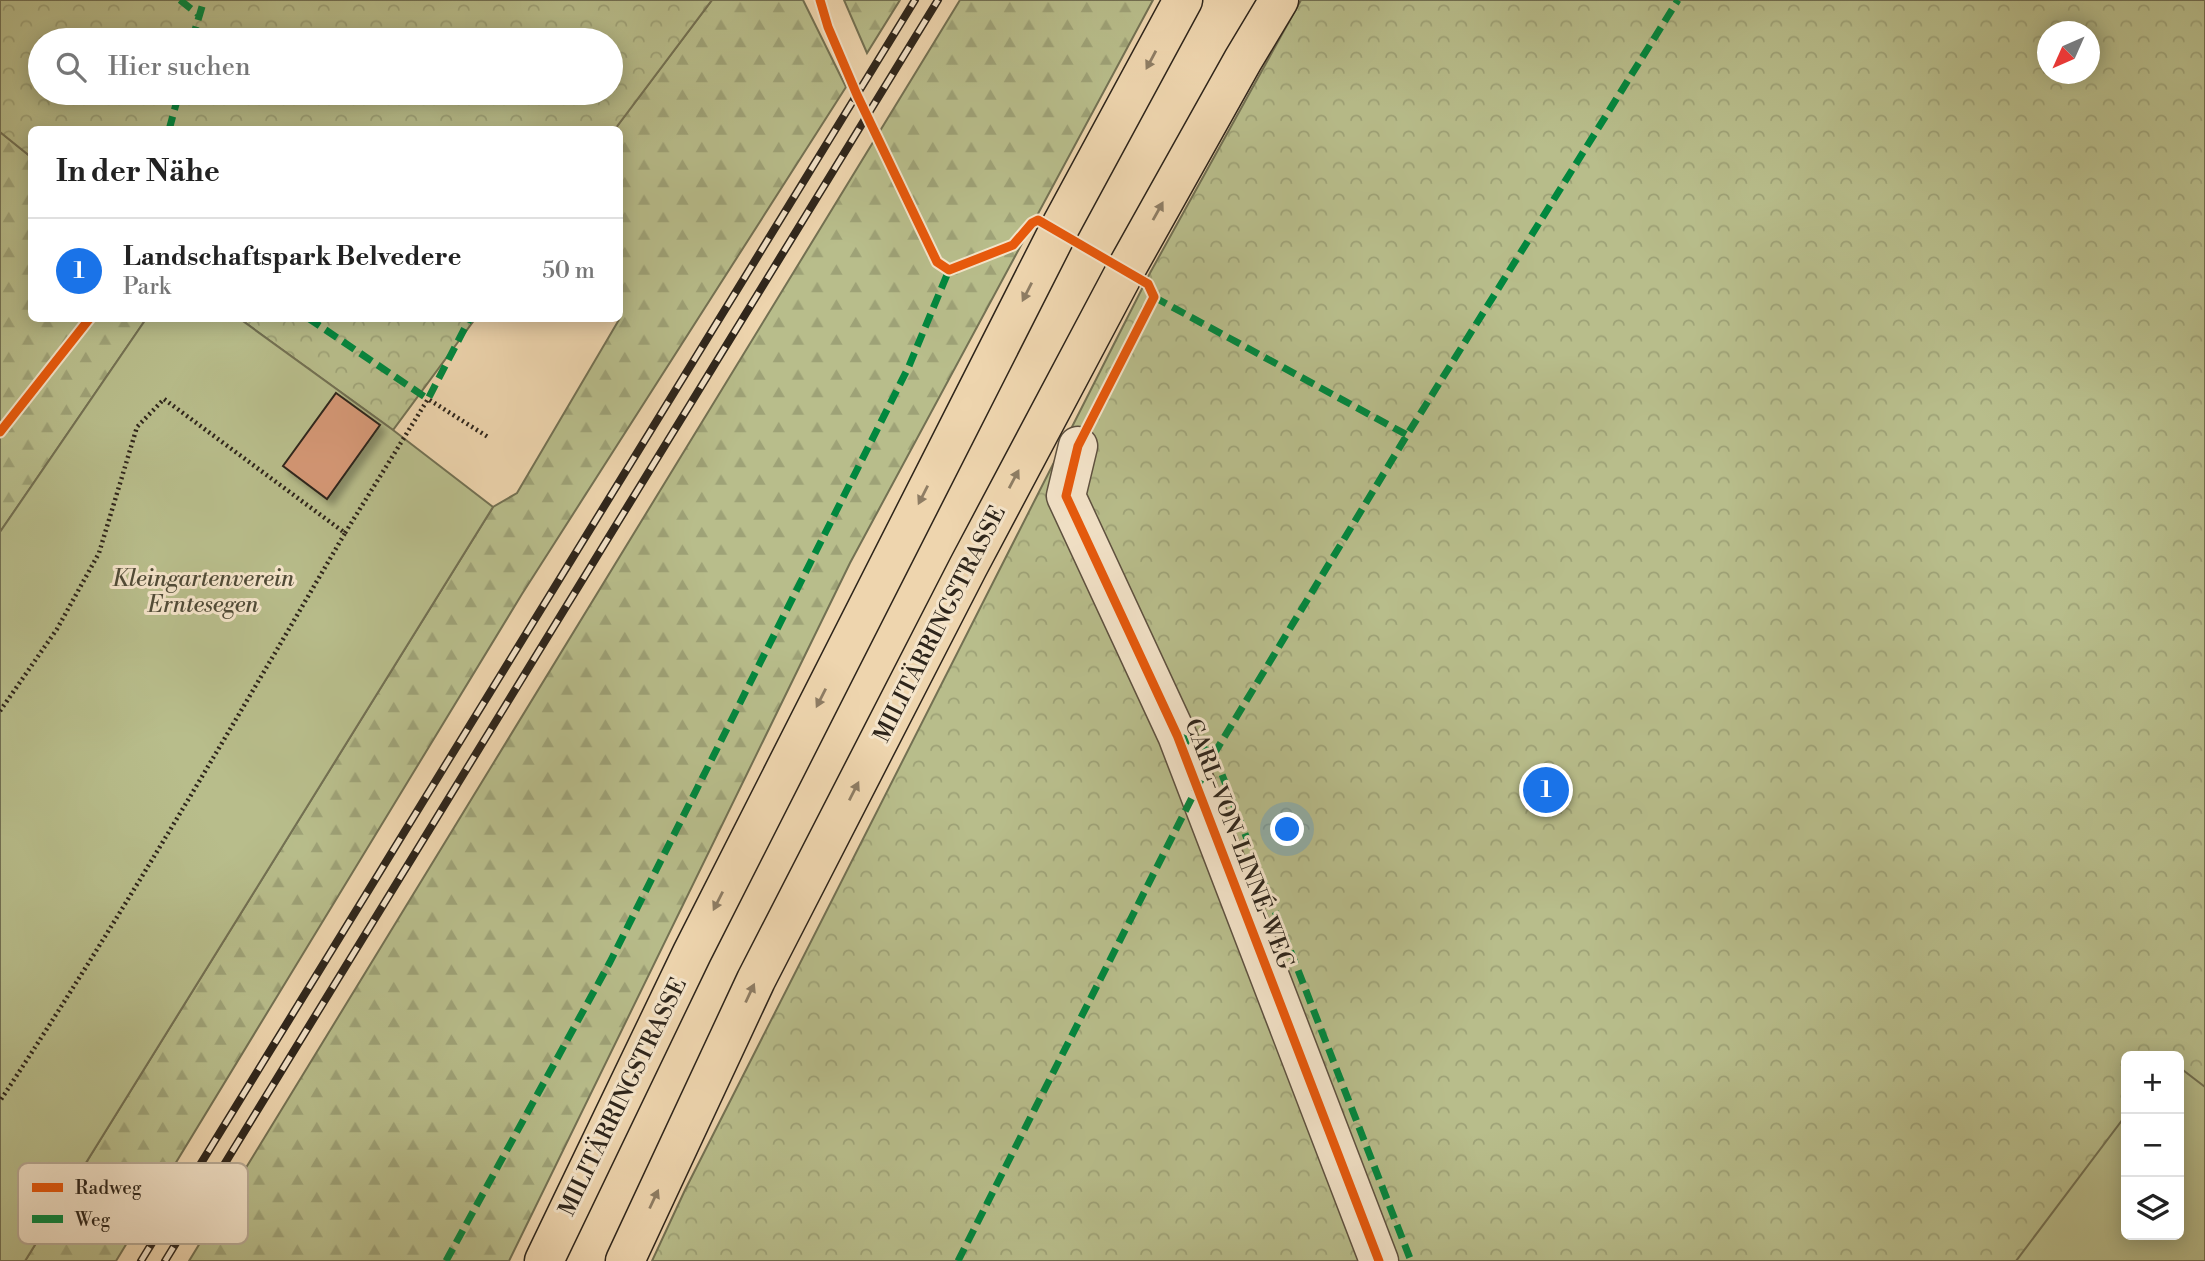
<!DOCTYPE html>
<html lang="de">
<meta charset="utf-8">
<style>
:root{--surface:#fff;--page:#f2f2f2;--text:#222;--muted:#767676;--line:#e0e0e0;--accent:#1a73e8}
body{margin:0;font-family:"Libre Bodoni",serif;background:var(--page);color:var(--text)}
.controls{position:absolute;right:21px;bottom:21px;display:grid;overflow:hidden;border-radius:10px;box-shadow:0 4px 18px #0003}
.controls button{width:63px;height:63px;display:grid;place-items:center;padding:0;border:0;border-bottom:2px solid var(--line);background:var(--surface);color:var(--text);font:35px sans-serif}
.compass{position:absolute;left:2037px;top:21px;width:63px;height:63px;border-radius:50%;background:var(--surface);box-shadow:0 4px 18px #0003;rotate:225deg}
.you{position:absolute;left:1288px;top:830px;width:24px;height:24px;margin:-18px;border:5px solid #fff;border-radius:50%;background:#1a73e8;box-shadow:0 0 0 10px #1a73e833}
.badge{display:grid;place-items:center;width:46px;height:46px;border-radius:50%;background:var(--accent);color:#fff;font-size:23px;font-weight:700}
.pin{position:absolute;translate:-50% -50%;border:4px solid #fff;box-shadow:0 2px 7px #0006}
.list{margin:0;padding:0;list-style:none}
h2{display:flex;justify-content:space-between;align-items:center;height:91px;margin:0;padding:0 28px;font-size:30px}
h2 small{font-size:23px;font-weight:400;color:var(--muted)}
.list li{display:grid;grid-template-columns:46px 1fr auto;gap:21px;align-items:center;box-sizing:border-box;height:105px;padding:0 28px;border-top:2px solid var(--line)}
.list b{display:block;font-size:26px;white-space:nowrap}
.list p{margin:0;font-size:23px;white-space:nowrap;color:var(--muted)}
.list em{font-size:23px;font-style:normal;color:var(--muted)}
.icon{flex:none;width:38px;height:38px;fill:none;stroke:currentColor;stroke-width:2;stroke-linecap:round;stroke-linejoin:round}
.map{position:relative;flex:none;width:2205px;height:1261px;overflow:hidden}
.search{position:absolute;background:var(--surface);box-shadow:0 4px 18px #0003;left:28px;top:28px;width:595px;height:77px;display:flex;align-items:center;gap:18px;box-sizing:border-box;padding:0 24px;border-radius:38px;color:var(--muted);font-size:26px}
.panel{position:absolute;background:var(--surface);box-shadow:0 4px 18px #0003;left:28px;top:126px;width:595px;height:196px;border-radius:10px}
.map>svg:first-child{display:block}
.forest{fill:url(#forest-firs);stroke:#737153;stroke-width:2}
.park{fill:url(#park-crowns);stroke:#737153;stroke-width:2;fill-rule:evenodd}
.garden{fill:#b8bd8b;stroke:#737153;stroke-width:2}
.building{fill:#d49775;stroke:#2e251b;stroke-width:2;filter:url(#shadow)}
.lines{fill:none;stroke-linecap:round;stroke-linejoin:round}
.minor-casing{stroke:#5e5140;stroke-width:41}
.major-casing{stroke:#2e251b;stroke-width:41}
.highway-casing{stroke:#2e251b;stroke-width:41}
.path{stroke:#2e251b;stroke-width:4.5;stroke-dasharray:2 3.5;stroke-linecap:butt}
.minor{stroke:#f4e4ca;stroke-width:38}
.major{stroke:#eed5ae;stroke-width:38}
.highway{stroke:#eed5ae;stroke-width:38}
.rail-casing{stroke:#2e251b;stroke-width:8}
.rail{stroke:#f4e4ca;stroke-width:5;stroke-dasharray:16;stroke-linecap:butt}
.quiet{stroke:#00873e;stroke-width:7;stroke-dasharray:14 7;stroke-linecap:butt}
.cycleway-casing{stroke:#f4e4ca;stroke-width:13}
.cycleway{stroke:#e8590c;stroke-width:9}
.oneway{fill:#8e7d64}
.labels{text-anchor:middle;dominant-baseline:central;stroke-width:6;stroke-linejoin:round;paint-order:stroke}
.park-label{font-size:23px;font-style:italic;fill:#504b37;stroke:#f4e4ca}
.street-label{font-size:23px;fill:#2e251b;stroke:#f4e4ca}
.key{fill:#f4e4ca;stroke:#b9ab96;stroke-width:2}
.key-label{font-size:19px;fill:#2e251b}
</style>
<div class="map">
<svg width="2205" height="1261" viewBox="0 0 2205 1261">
<defs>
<pattern id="forest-firs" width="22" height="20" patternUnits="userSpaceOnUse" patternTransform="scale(1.75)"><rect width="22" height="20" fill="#b8bd8b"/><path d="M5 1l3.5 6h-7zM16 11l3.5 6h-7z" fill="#9ea277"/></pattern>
<pattern id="park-crowns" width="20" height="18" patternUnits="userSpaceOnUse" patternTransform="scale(1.75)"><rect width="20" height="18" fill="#b8bd8b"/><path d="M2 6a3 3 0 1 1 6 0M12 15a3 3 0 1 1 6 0" fill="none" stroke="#9ea277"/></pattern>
<filter id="shadow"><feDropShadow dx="6" dy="6" stdDeviation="3.5" flood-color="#0004"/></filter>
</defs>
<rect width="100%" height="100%" fill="#eed5ae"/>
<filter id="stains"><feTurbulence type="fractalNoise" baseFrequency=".00286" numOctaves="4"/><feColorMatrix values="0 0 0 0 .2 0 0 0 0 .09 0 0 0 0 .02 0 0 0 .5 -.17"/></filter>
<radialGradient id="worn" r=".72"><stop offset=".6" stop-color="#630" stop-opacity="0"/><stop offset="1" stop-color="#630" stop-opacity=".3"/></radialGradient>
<path class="forest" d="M712,0H803L846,87L522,594L116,1261H25L493,507L517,493L620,318V130L615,129Z
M844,0H900L867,53Z
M960,0H1153L850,563L509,1261H189Z
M0,132L31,157L32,318L146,319L0,532Z"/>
<path class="park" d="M0,0H712L615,129L32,130L31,157L0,132ZM40,40H611V93H40Z
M1301,0H2205V1261H652L685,1190L1150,273ZM2048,32H2090V74H2048ZM2126,1056H2179V1235H2126Z
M240,319H475L393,430Z"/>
<path class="garden" d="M146,319H240L393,430L493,507L25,1261H0V532Z
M2179,1067L2205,1087V1261H2016L2126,1115V1235H2179Z"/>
<path class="building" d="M336,393L380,425L327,499L283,466Z"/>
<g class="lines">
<defs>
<path id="minor" d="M1078,446L1066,496L1177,735L1379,1261"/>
<path id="major" d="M544,1261L692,953L1058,231
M625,1261L756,980L968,567L1125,271"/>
<path id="highway" d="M1058,231L1183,0
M1125,271L1243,60L1279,0"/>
</defs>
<use href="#minor" class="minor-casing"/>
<use href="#major" class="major-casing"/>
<use href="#highway" class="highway-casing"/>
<path class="path" d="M345,533L428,399L488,437
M0,711L57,629L99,553L137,427L164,399L345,533C233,725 122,916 0,1101"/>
<use href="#minor" class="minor"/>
<use href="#major" class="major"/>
<use href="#highway" class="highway"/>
<defs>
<path id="rail" d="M141,1261L915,0
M165,1261L938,0"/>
</defs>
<use href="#rail" class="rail-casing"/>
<use href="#rail" class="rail"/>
<path class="quiet" d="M180,0L199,15
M192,40L204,0
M169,130L179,93
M1154,297L1407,435
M308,318L428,399L470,318
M1178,735L1214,754L1411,1261
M446,1261L610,962L909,366L949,270
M958,1261L1214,754L1407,435L1678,0"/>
<defs>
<path id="cycleway" d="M820,0L828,27L857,95L937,262L949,270L1013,245L1032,223L1038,220L1148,284L1154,297L1078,446L1066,496L1177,735L1379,1261
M0,432L90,318"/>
</defs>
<use href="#cycleway" class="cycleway-casing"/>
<use href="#cycleway" class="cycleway"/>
</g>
<defs><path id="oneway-solid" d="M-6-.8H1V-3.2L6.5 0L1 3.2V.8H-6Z" transform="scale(1.75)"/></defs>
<g class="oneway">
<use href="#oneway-solid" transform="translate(1151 60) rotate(118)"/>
<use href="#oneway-solid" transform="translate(1158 211) rotate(-61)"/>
<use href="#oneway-solid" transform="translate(1027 292) rotate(117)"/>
<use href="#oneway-solid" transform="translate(1014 479) rotate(-62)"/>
<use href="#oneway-solid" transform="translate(923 495) rotate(117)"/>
<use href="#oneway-solid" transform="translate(821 698) rotate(117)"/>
<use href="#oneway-solid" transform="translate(854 791) rotate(-63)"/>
<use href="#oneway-solid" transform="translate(718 901) rotate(117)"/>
<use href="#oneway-solid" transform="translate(750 993) rotate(-65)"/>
<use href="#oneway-solid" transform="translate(654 1199) rotate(-65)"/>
</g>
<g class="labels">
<g class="park-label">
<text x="203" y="579">Kleingartenverein<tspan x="203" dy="26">Erntesegen</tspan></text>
</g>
<g class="street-label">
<text transform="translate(940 624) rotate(-63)">MILITÄRRINGSTRASSE</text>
<text transform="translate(1239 844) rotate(69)">CARL-VON-LINNÉ-WEG</text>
<text transform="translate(623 1097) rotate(-64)">MILITÄRRINGSTRASSE</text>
</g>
</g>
<rect x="18" y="1163" width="230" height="81" rx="10" class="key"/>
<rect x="32" y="1183" width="31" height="9" fill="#e8590c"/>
<rect x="32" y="1215" width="31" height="8" fill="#00873e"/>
<g class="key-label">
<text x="75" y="1194">Radweg</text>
<text x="75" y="1226">Weg</text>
</g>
<rect width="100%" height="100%" filter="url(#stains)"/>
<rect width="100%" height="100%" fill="url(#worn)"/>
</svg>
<div class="controls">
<button>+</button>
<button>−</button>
<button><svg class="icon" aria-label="layers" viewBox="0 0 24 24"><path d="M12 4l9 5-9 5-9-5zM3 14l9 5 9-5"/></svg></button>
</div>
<svg class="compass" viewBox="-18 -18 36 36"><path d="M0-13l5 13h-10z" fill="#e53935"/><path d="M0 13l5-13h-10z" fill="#767676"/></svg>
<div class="you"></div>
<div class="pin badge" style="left:1546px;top:790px">1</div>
<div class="search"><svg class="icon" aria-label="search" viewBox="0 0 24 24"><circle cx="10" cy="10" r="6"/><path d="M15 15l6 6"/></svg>Hier suchen</div>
<section class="panel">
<h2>In der Nähe<small></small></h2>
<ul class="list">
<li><span class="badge">1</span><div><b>Landschaftspark Belvedere</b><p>Park</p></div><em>50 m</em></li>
</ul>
</section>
</div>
